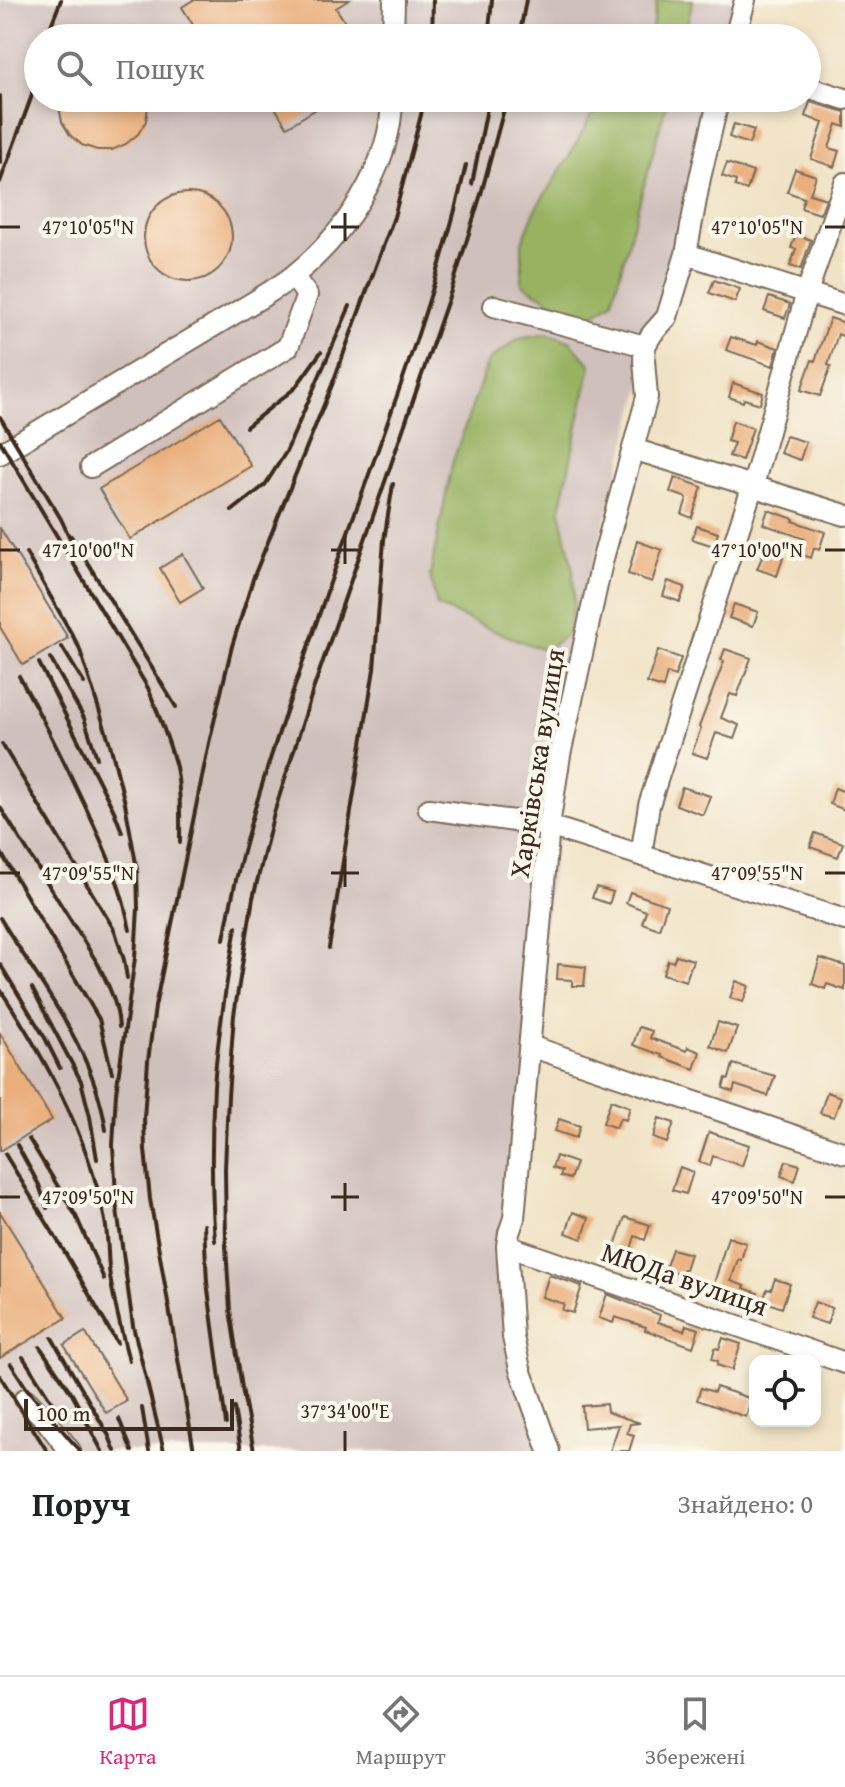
<!DOCTYPE html>
<html lang="uk">
<meta charset="utf-8">
<style>
:root{--surface:#fff;--page:#f6f6f6;--text:#202124;--muted:#757577;--line:#e0e0e0;--accent:#db2777}
body{margin:0;font-family:"Gentium Book Plus",serif;background:var(--page);color:var(--text)}
.controls{position:absolute;right:24px;bottom:24px;display:grid;overflow:hidden;border-radius:16px;box-shadow:0 4px 12px #0003}
.controls button{width:72px;height:72px;display:grid;place-items:center;padding:0;border:0;border-bottom:2px solid var(--line);background:var(--surface);color:var(--text);font:40px sans-serif}
.scale{position:absolute;left:24px;bottom:20px;width:210px;box-sizing:border-box;padding-left:8px;border:4px solid #3b2a1e;border-top:0;font-size:22px;line-height:28px;white-space:nowrap;color:#3b2a1e;-webkit-text-stroke:6px #fbf7ec;paint-order:stroke}
.list{margin:0;padding:0;list-style:none}
h2{display:flex;justify-content:space-between;align-items:center;height:104px;margin:0;padding:0 32px;font-size:34px}
h2 small{font-size:26px;font-weight:400;color:var(--muted)}
.icon{flex:none;width:44px;height:44px;fill:none;stroke:currentColor;stroke-width:2;stroke-linecap:round;stroke-linejoin:round}
.map{position:relative;flex:none;width:845px;height:1451px;overflow:hidden}
.search{position:absolute;background:var(--surface);box-shadow:0 4px 12px #0003;left:24px;right:24px;top:24px;height:88px;display:flex;align-items:center;gap:20px;box-sizing:border-box;padding:0 28px;border-radius:44px;color:var(--muted);font-size:30px}
.sheet{height:224px;background:var(--surface)}
nav{display:flex;justify-content:space-around;align-items:center;box-sizing:border-box;height:112px;border-top:2px solid var(--line);background:var(--surface);font-size:22px;color:var(--muted)}
nav a{display:grid;justify-items:center;gap:4px}
nav .on{color:var(--accent)}
.map>svg:first-child{display:block}
.industrial{fill:#d0c0bc}
.forest{fill:#98b262;stroke:#6a6e40;stroke-width:2}
.building{fill:#eaae7c}
.lines{fill:none;stroke-linecap:round;stroke-linejoin:round}
.minor-casing{stroke:#7a6a58;stroke-width:24}
.minor{stroke:#fff;stroke-width:20}
.rail{stroke:#3b2a1e;stroke-width:4}
.ticks{fill:none;stroke:#3b2a1e;stroke-width:3}
.labels{text-anchor:middle;dominant-baseline:central;stroke-width:8;stroke-linejoin:round;paint-order:stroke}
.street-label{font-size:28px;fill:#3b2a1e;stroke:#fbf7ec}
.ticks-label{font-size:20px;text-anchor:middle;fill:#3b2a1e;stroke:#fbf7ec;stroke-width:8;stroke-linejoin:round;paint-order:stroke}
</style>
<div class="map">
<svg width="845" height="1451" viewBox="0 0 845 1451">
<rect width="100%" height="100%" fill="#fbf7ec"/>
<filter id="ink" filterUnits="userSpaceOnUse"><feTurbulence type="fractalNoise" baseFrequency=".0125" numOctaves="2"/><feDisplacementMap in="SourceGraphic" scale="16" xChannelSelector="R" yChannelSelector="G"/><feConvolveMatrix kernelMatrix="1 2 1 2 8 2 1 2 1" color-interpolation-filters="sRGB"/></filter>
<filter id="wash" filterUnits="userSpaceOnUse"><feTurbulence type="fractalNoise" baseFrequency=".006" numOctaves="4" result="noise"/><feDisplacementMap in="SourceGraphic" scale="32" xChannelSelector="R" yChannelSelector="G"/><feGaussianBlur stdDeviation="1.8" result="paint"/><feColorMatrix in="noise" values="0 0 0 0 0 0 0 0 0 0 0 0 0 0 0 0 0 1.4 0 .05"/><feComposite in="paint" operator="in"/></filter>
<g filter="url(#wash)">
<rect width="100%" height="100%" fill="#f0e2c5"/>
<path class="industrial" d="M0,0H736L726,38H38V98H710L678,251L594,561L505,1217L501,1231L540,1451H0Z"/>
<path class="forest" d="M657,0H693L684,38H650Z
M632,98H668L612,302L592,316L553,302L522,284V242L536,208L570,155L592,114L629,105Z
M547,333L570,341L591,365L560,510L573,569L574,602L567,635L544,650L494,631L437,606L430,575L452,464L488,361L519,338Z"/>
<g id="blocks">
<path class="building" d="M193,0H349L336,8L355,38H201L182,7Z
M60,98H147L148,106L146,121L138,134L126,144L112,150H97L82,145L70,135L62,122L59,107Z
M269,98H334L287,127Z
M810,102L845,112V127L837,124L829,148L839,151L834,167L811,159L823,123L805,116Z
M734,124L754,130L749,144L729,137Z
M727,163L753,172L747,190L735,186L736,181L722,176Z
M795,169L816,176L810,194L826,199L820,214L801,208L804,198L787,192Z
M144 237a44 44 0 1 1 88 0a44 44 0 1 1-88 0Z
M796,235L811,240L801,269L790,266L796,249L791,248Z
M714,280L740,289L735,302L709,293Z
M769,297L790,304L785,318L764,311Z
M830,318L845,323V337L838,334L828,365L831,366L820,396L801,390L812,360L815,361Z
M731,337L757,345L758,341L778,348L773,366L726,350Z
M733,383L763,393L760,404L744,399L743,402L729,397Z
M220,416L251,466L130,539L99,489Z
M733,421L753,428L742,460L729,456L734,443L727,441Z
M786,436L806,442L800,460L780,453Z
M675,477L702,487L692,518L682,514L687,498L670,492Z
M768,510L794,519L793,521L825,532L819,550L814,548L811,558L800,554L805,539L763,524Z
M697,526L718,533L714,546L692,539Z
M0,528L68,638L23,665L0,627Z
M637,541L662,550L652,582L628,574Z
M764,552L783,558L777,576L757,569Z
M183,554L203,588L180,602L160,568Z
M668,581L685,587L680,602L663,596Z
M734,604L758,612L753,626L729,618Z
M725,649L751,658L737,696L730,694L721,718L739,725L734,739L716,733L707,758L692,753L701,728L699,727L724,661L721,660Z
M658,650L681,658L675,676L667,673L663,688L647,683Z
M682,787L710,796L703,815L676,805Z
M835,788L845,792V810L830,804Z
M815,833L843,843L838,857L810,847Z
M596,887L613,892L609,904L592,898Z
M630,892L667,905L659,929L642,923L646,911L626,903Z
M676,955L693,960L686,981L663,974L668,960L673,962Z
M820,958L845,966V990L827,984L825,989L812,984Z
M558,964L586,967L584,986H572V980L557,979Z
M736,981L749,986L743,1002L730,998Z
M718,1022L737,1028L728,1053L710,1046Z
M639,1027L652,1031L650,1038L687,1051L688,1047L700,1052L694,1069L662,1057V1055L633,1045Z
M0,1033L52,1120L0,1151Z
M733,1064L775,1076L768,1096L735,1085L733,1092L723,1088L726,1078L729,1079Z
M827,1092L841,1097L834,1117L820,1113Z
M611,1100L630,1107L626,1120L620,1118L616,1128L603,1123Z
M659,1118L674,1123L667,1143L653,1138Z
M559,1119L580,1126L576,1138L555,1131Z
M709,1132L749,1145L742,1166L713,1156L710,1166L699,1162Z
M556,1156L576,1163L570,1179L560,1176L562,1171L552,1168Z
M786,1161L800,1165L795,1181L781,1176Z
M680,1167L693,1172L686,1194L672,1190Z
M0,1212L66,1318L0,1358Z
M573,1212L589,1218L582,1239L566,1233Z
M625,1217L650,1225L645,1240L635,1236L629,1256L613,1251Z
M728,1237L746,1243L741,1260L738,1259L731,1281L745,1286L744,1288L758,1293L754,1305L740,1301L739,1305L718,1298L721,1290L713,1287Z
M672,1249L690,1254L685,1269H683L681,1274L665,1269Z
M549,1275L582,1286L573,1313L562,1310L564,1304L542,1297Z
M775,1279L790,1284L782,1308L763,1301L767,1289L771,1290Z
M607,1294L660,1315L658,1322L684,1331L686,1325L699,1329L693,1347L645,1330L646,1327L615,1317L613,1323L599,1318Z
M815,1302L832,1308L827,1324L809,1318Z
M85,1332L127,1401L106,1413L64,1345Z
M723,1338L741,1344L732,1370L717,1365L718,1361L712,1359L715,1348L719,1349Z
M716,1387L752,1399L746,1417L697,1400L701,1388L714,1392Z
M606,1404L607,1412L640,1423L630,1424L627,1433L634,1435L629,1451H610L619,1425L584,1428L582,1406Z"/>
</g>
</g>
<g filter="url(#ink)">
<use href="#blocks" fill-opacity="0" stroke="#7a6a58" stroke-width="2"/>
<g class="lines">
<defs>
<path id="minor" d="M393,38L394,0
M735,38L745,0
M807,87L845,99
M686,254L845,305
M494,306L645,346
M633,449L845,515
M0,454L257,300C269,292 282,285 293,276C344,236 392,165 392,98
M91,467L288,347L307,295L293,276
M429,809L549,826L845,920
M641,855L649,805L753,485L807,292L845,183
M530,1046L845,1153
M507,1246L845,1363
M25,1399L45,1419L70,1451
M549,1451L520,1369L513,1337L507,1246L509,1233L514,1218L549,826L560,755L602,562L647,397L644,360L645,346L652,334L667,317L686,254L700,178L719,98"/>
</defs>
<use href="#minor" class="minor-casing"/>
<use href="#minor" class="minor"/>
<path class="rail" d="M46,38L61,0
M432,38L433,0
M488,38L492,0
M519,38L526,0
M0,96L1,163
M0,182L31,98L38,67
M472,184L489,98
M0,417L61,519L73,545
M246,427L295,388L321,352
M0,441L148,688C158,713 169,740 176,767C181,792 180,818 180,843
M232,511L265,485L286,452L350,306
M71,536L176,707
M26,553L79,647L110,744L125,803L137,869L138,908L135,958L116,1093L113,1145L117,1212
M62,647L84,683
M50,658L84,718L97,758
M39,663L114,811L122,832
M19,676C43,719 65,763 86,808C105,848 122,887 130,930
M2,744L115,931L124,960L127,978
M0,807L98,964C108,984 118,1004 119,1027
M0,851L99,1019L112,1073
M0,918C41,985 95,1051 106,1130
M224,939C238,857 263,778 290,700C313,633 335,566 360,499C400,389 440,279 466,165
M329,948L374,669L384,540L393,484
M0,964L45,1038L60,1068
M32,988L81,1081L90,1117L97,1159
M0,989C46,1060 87,1133 104,1216C109,1236 107,1257 110,1277C115,1306 122,1334 129,1361
M29,1139L76,1216L104,1279
M17,1145L39,1185L47,1208
M5,1154L67,1256L117,1343
M116,1202L133,1326L164,1451
M204,1225L207,1282L226,1424
M215,1241C211,1189 211,1138 214,1086C218,1033 227,979 236,927
M52,1338L109,1436L115,1451
M40,1347L72,1394L102,1451
M23,1357L59,1413
M11,1364L27,1389L80,1451
M0,1376L47,1451
M142,1408L149,1451
M234,1408L241,1451
M119,1419L132,1451
M194,1451L150,1199L145,1150L144,1118L148,1061L155,1007L209,743L232,646L254,576L332,385L394,217L421,115L424,98
M254,1451L242,1388L230,1310L226,1246L225,1169L228,1096L234,1015L253,898L274,813L314,687L453,285L481,194L507,98"/>
</g>
</g>
<path class="ticks" d="M345,213V241M0,227H20M331,227H359M825,227H845M345,536V564M0,550H20M331,550H359M825,550H845M345,859V887M0,873H20M331,873H359M825,873H845M345,1183V1211M0,1197H20M331,1197H359M825,1197H845M345,1431V1451"/>
<g class="labels">
<g class="street-label">
<text transform="translate(536 763) rotate(-81)">Харківська вулиця</text>
<text transform="translate(685 1278) rotate(19)">МЮДа вулиця</text>
</g>
</g>
<g class="ticks-label">
<text x="88" y="234">47°10'05"N</text>
<text x="757" y="234">47°10'05"N</text>
<text x="88" y="557">47°10'00"N</text>
<text x="757" y="557">47°10'00"N</text>
<text x="88" y="880">47°09'55"N</text>
<text x="757" y="880">47°09'55"N</text>
<text x="88" y="1204">47°09'50"N</text>
<text x="757" y="1204">47°09'50"N</text>
<text x="345" y="1418">37°34'00"E</text>
</g>
</svg>
<div class="controls">
<button><svg class="icon" aria-label="locate" viewBox="0 0 24 24"><circle cx="12" cy="12" r="6"/><path d="M12 2v4M12 18v4M2 12h4M18 12h4"/></svg></button>
</div>
<div class="scale">100 m</div>
<div class="search"><svg class="icon" aria-label="search" viewBox="0 0 24 24"><circle cx="10" cy="10" r="6"/><path d="M15 15l6 6"/></svg>Пошук</div>
</div>
<section class="sheet">
<h2>Поруч<small>Знайдено: 0</small></h2>
<ul class="list">
</ul>
</section>
<nav>
<a class="on"><svg class="icon" aria-label="map" viewBox="0 0 24 24"><path d="M3 6l6-2 6 2 6-2v14l-6 2-6-2-6 2zM9 4v14M15 6v14"/></svg>Карта</a>
<a><svg class="icon" aria-label="directions" viewBox="0 0 24 24"><path d="M12 3l9 9-9 9-9-9zM9 14v-3h6M13 9l2 2-2 2"/></svg>Маршрут</a>
<a><svg class="icon" aria-label="saved" viewBox="0 0 24 24"><path d="M7 4h10v16l-5-4-5 4z"/></svg>Збережені</a>
</nav>
